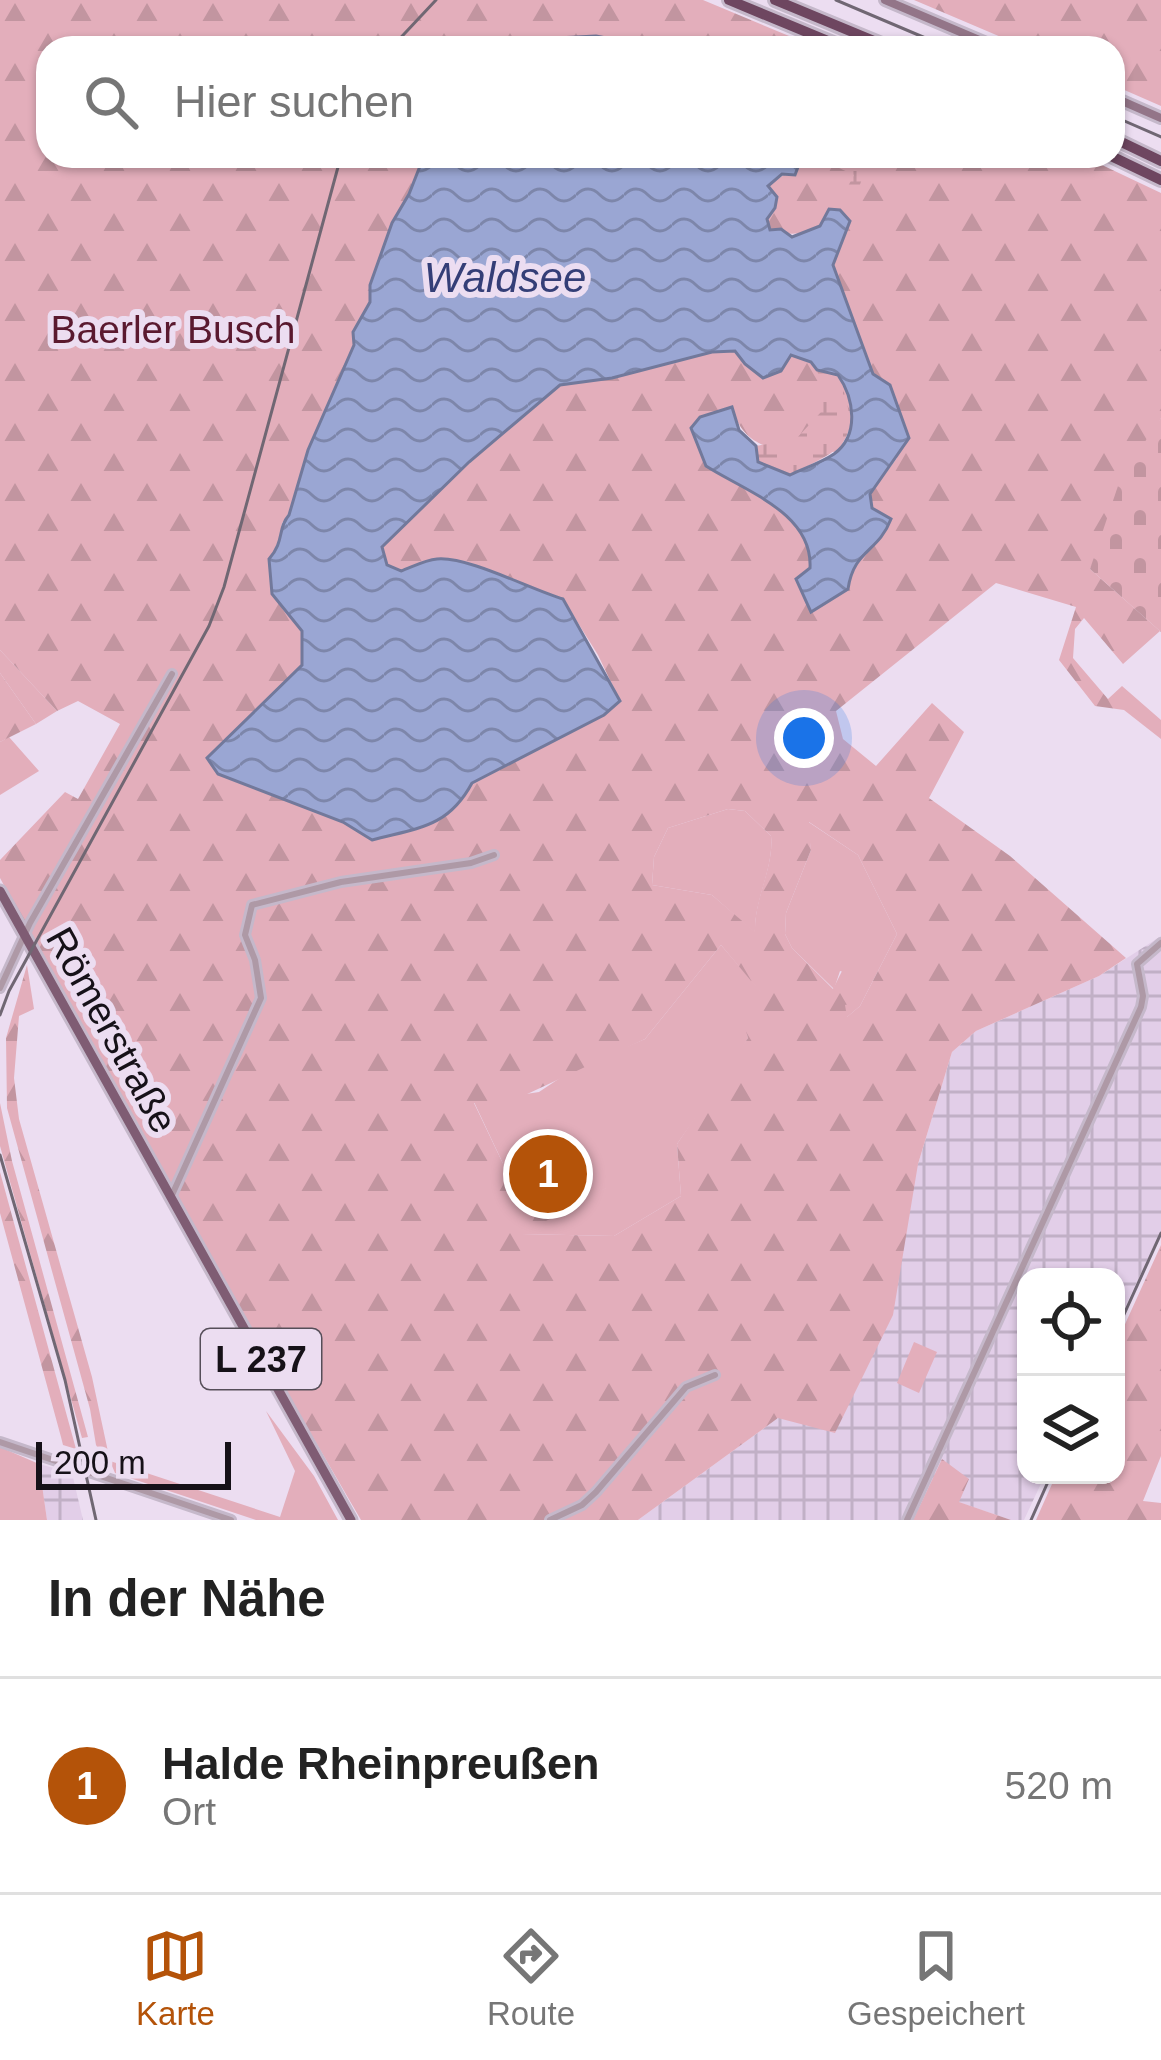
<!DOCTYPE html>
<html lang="de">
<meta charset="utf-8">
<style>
:root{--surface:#fff;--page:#f6f6f6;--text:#222;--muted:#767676;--line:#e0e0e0;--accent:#b45309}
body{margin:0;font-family:Arial,sans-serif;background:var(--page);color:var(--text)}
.controls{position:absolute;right:36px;bottom:36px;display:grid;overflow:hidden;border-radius:24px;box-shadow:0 3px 9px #0004}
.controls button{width:108px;height:108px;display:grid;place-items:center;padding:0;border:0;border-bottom:3px solid var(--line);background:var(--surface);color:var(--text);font:60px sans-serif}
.scale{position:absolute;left:36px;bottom:30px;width:195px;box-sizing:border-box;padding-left:12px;border:6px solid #161118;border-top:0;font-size:33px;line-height:42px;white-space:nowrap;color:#161118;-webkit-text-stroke:9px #ecddf1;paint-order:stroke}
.you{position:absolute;left:804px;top:738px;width:42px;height:42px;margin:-30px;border:9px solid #fff;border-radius:50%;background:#1a73e8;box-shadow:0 0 0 18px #1a73e833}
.badge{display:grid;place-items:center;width:78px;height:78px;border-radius:50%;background:var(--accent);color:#fff;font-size:39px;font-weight:700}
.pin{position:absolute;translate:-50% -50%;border:6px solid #fff;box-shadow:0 3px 12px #0006}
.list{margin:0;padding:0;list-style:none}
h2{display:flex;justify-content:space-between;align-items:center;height:156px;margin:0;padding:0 48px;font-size:51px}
h2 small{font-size:39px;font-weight:400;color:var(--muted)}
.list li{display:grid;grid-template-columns:78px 1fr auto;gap:36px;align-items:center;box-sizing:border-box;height:216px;padding:0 48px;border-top:3px solid var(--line)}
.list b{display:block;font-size:45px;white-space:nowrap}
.list p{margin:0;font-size:39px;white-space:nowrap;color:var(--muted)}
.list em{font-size:39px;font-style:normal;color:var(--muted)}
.icon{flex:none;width:66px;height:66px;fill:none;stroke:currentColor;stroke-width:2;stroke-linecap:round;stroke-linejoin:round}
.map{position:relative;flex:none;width:1161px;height:1520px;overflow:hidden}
.search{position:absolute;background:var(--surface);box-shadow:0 3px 9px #0004;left:36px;right:36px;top:36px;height:132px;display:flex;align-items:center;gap:30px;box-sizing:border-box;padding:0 42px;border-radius:36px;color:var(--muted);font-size:45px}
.sheet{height:372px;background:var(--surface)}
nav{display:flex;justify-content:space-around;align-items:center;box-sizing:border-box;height:168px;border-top:3px solid var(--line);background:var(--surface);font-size:33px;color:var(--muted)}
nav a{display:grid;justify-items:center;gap:6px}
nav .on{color:var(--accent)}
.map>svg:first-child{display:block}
.industrial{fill:url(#industrial-grid)}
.green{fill:#e3aebb}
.forest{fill:url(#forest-firs);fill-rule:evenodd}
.wetland{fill:url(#wetland-marsh)}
.cemetery{fill:url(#cemetery-stones)}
.water{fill:url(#water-waves);stroke:#72799b;stroke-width:3}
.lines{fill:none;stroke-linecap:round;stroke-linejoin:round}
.minor-casing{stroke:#c5b8ca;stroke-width:12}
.secondary-casing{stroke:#c5b8ca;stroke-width:14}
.primary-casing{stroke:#c5b8ca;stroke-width:15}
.motorway-casing{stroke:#c5b8ca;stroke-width:16}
.minor{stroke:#ae99a6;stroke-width:6}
.secondary{stroke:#937588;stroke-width:8}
.primary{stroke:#7f5c73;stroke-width:9}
.motorway{stroke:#6e4660;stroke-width:10}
.rail{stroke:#706773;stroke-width:3}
.labels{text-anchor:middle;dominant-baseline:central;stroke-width:12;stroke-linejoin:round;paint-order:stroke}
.shield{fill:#ecddf1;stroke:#564e59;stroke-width:3}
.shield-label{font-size:36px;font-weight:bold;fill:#161118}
.park-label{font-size:39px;fill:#5a192f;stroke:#ecddf1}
.street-label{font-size:39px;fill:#161118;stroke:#ecddf1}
.water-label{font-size:42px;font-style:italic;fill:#343e77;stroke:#ecddf1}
</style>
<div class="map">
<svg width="1161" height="1520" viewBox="0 0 1161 1520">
<defs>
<pattern id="industrial-grid" width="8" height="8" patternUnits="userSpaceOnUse" patternTransform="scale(3)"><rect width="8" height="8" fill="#e2cee8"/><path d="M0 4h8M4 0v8" fill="none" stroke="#c1b0c6"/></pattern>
<pattern id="forest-firs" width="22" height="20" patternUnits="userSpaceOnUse" patternTransform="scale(3)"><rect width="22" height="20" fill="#e3aebb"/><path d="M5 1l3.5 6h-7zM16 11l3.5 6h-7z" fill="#c295a0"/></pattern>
<pattern id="wetland-marsh" width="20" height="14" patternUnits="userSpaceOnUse" patternTransform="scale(3)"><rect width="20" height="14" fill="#e3aebb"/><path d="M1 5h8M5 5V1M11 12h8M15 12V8" fill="none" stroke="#c295a0"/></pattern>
<pattern id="cemetery-stones" width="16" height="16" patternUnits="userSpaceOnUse" patternTransform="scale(3)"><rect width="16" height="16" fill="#e3aebb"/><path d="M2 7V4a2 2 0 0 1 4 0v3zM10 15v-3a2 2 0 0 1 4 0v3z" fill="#c295a0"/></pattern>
<pattern id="water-waves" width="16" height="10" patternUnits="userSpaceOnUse" patternTransform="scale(3)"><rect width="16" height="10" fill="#9aa6d3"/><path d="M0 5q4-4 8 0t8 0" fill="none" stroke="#7d86aa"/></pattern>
</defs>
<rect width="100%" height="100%" fill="#ecddf1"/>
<path class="industrial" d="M1161,936V1231L1116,1326V1277H1026V1475H1045L1024,1520H1011L958,1502L943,1460L912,1520H638L778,1418L918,1164L952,1052L976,1031L1099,976Z
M39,1464L72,1473L83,1520H47Z"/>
<path class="green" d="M0,650L57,711L36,724L0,673Z
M9,737L39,771L0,795V742Z
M728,809L745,811L771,836C774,869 754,899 755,933L712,895L652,885L654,857L668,828Z
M807,821L858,855L897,934L860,1006L846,1018L844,1004L854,975L840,971L834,989L792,948L785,934L786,913L811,850Z
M721,945L763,994L745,1018L748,1038L734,1063L677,1144L681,1196L614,1236L519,1234L606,1188L506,1170L474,1102L539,1092L572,1070L645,1039Z
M914,1342L937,1352L919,1393L897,1383Z
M266,1411L314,1476L338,1520H256L115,1473L110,1461L280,1517L295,1471Z
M0,1447L39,1464L47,1520H0Z"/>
<path class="forest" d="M0,0H703L818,48H657L596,36L557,38L517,48H48V156H424L409,194L392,223L370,285V302L353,332L354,345L308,450L289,515L282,523L272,594L302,631V665L218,774L343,822L372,840L464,798L471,783L620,701L598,655L563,599L434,559L401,572L387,565L382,547L470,462L560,385L612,378L712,352L736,351L745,364L791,355L838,375L852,395V424L838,452C792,448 748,460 732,408L691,428L706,466C745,491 813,513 810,569L796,580L806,597L871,549L870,494L897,458L890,386L873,375L833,264L850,221L840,210C816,229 802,240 771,230L767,219L775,208L767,186L798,166L790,156H1083L1161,193V418L1090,569L1160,631L1123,664L1084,618L1075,629L1073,658L1108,699L1122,686L1161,720V739L1124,710L1095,706L1059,660L1076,607L996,583L836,711L843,739L876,766L932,703L964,732L929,798L1010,856L1126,958L1099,976L976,1031L952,1052L918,1164L893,1315L835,1433L778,1418L638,1520H361L169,1190L0,878V860L65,792L78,799L120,724L78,701L57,711L0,650ZM728,809L745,811L771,836C774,868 754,898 755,932L712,895L652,885L654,857L668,828ZM809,822L858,855L897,934L860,1006L847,1017L845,1005L854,1003C862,994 863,988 861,976L845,965L833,989L792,948L785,934L786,913L811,850ZM721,945L762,994L741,1013L748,1038L677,1144L681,1196L614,1236L522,1234L607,1188L578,1143L506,1170L474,1103L506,1104L645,1039Z
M914,0H1161V106L1113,85V48H1027Z
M0,673L36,724L0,742Z
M27,965L34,1009L19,1016L14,1078L19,1119L92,1377L110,1461L105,1459L96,1445L90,1409L7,1108L6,1038Z
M0,1103L12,1161L88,1437L82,1438L0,1146Z
M0,1172L76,1449L63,1445L61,1437L0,1213Z
M1161,1245V1456L1143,1501L1161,1503V1520H1036L1056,1475H1116V1344Z
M942,1459L969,1479L959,1502L1011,1520H913Z"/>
<path class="wetland" d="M831,156H839L864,173L848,219L837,207L854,175L837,167Z
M817,370L838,375C863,442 847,447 789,475L758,462L756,446L796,439L821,412V385Z"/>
<path class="cemetery" d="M1161,418V632L1090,569L1121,477Z"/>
<path class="water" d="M596,36L657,48H517L557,38Z
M424,156H790L798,167L795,175L782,174L768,186L777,197L775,208L767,219L770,230L781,229L792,237L820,226L829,209L840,210L850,221L833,265L873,374L890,385L909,438L870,494L872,508L891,519C878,553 854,549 848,589L811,612L796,579L810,568C813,513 745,491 706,466L691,428L700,417L732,407L739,430L756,446L758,462L790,475C804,468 821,463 834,454C860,435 854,398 838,375L817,370L811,362L791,355L781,371L763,378L745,364L735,351L712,352L612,378L560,385L469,462L382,547L387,565L401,571C412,567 425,560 437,559C467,556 530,589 563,599L620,701L604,715L472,783C448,828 417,828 372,840L343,822L218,774L207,758L302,665V631L272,594L269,559C285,541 277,529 289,515L308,450L354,345L353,332L370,302V285L392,223L409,194Z"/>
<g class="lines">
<defs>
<path id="minor" d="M0,988L30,923L172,674
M172,1195L261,998L255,960L245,935L252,905L341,882L471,863L494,855
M0,1442L231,1520
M550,1520L582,1505L596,1492L686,1387L715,1375
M907,1520L1141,1007L1143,996L1137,964L1161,943"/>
<path id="secondary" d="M885,0L998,48
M1113,97L1161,118"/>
<path id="primary" d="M0,891L351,1520"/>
<path id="motorway" d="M729,0L845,48
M775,0L891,48
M1113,138L1161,161
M1111,156L1161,180"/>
</defs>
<use href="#minor" class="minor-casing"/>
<use href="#secondary" class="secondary-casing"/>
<use href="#primary" class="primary-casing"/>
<use href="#motorway" class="motorway-casing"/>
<use href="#minor" class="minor"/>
<use href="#secondary" class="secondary"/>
<use href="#primary" class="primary"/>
<use href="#motorway" class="motorway"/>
<path class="rail" d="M836,0L949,48
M391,48L436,0
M1113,116L1161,137
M0,1015L9,991L209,626L224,587L341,156
M0,1155L65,1380L96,1520
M1116,1332L1161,1233
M1031,1520L1051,1475"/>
</g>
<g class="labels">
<rect class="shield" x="201" y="1329" width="120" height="60" rx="9"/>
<g class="shield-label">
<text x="261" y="1359">L 237</text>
</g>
<g class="park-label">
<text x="173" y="329">Baerler Busch</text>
</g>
<g class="street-label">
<text transform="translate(112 1030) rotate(61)">Römerstraße</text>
</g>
<g class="water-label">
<text x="505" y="277">Waldsee</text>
</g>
</g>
</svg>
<div class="controls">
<button><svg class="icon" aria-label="locate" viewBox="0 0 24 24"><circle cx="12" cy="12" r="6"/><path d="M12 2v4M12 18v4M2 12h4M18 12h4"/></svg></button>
<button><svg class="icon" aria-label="layers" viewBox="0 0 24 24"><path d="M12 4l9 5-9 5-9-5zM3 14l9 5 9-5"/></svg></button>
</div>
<div class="scale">200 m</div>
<div class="you"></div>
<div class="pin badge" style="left:548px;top:1174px">1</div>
<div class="search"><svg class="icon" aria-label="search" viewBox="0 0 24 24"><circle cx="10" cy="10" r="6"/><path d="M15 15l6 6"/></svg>Hier suchen</div>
</div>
<section class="sheet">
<h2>In der Nähe<small></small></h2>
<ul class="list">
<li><span class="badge">1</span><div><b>Halde Rheinpreußen</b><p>Ort</p></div><em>520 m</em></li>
</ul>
</section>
<nav>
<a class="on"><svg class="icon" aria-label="map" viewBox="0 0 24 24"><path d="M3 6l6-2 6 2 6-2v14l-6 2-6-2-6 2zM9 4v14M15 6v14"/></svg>Karte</a>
<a><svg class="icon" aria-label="directions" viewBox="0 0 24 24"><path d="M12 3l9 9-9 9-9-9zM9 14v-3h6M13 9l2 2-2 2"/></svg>Route</a>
<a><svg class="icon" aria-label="saved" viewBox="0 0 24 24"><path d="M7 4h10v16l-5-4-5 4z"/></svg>Gespeichert</a>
</nav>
